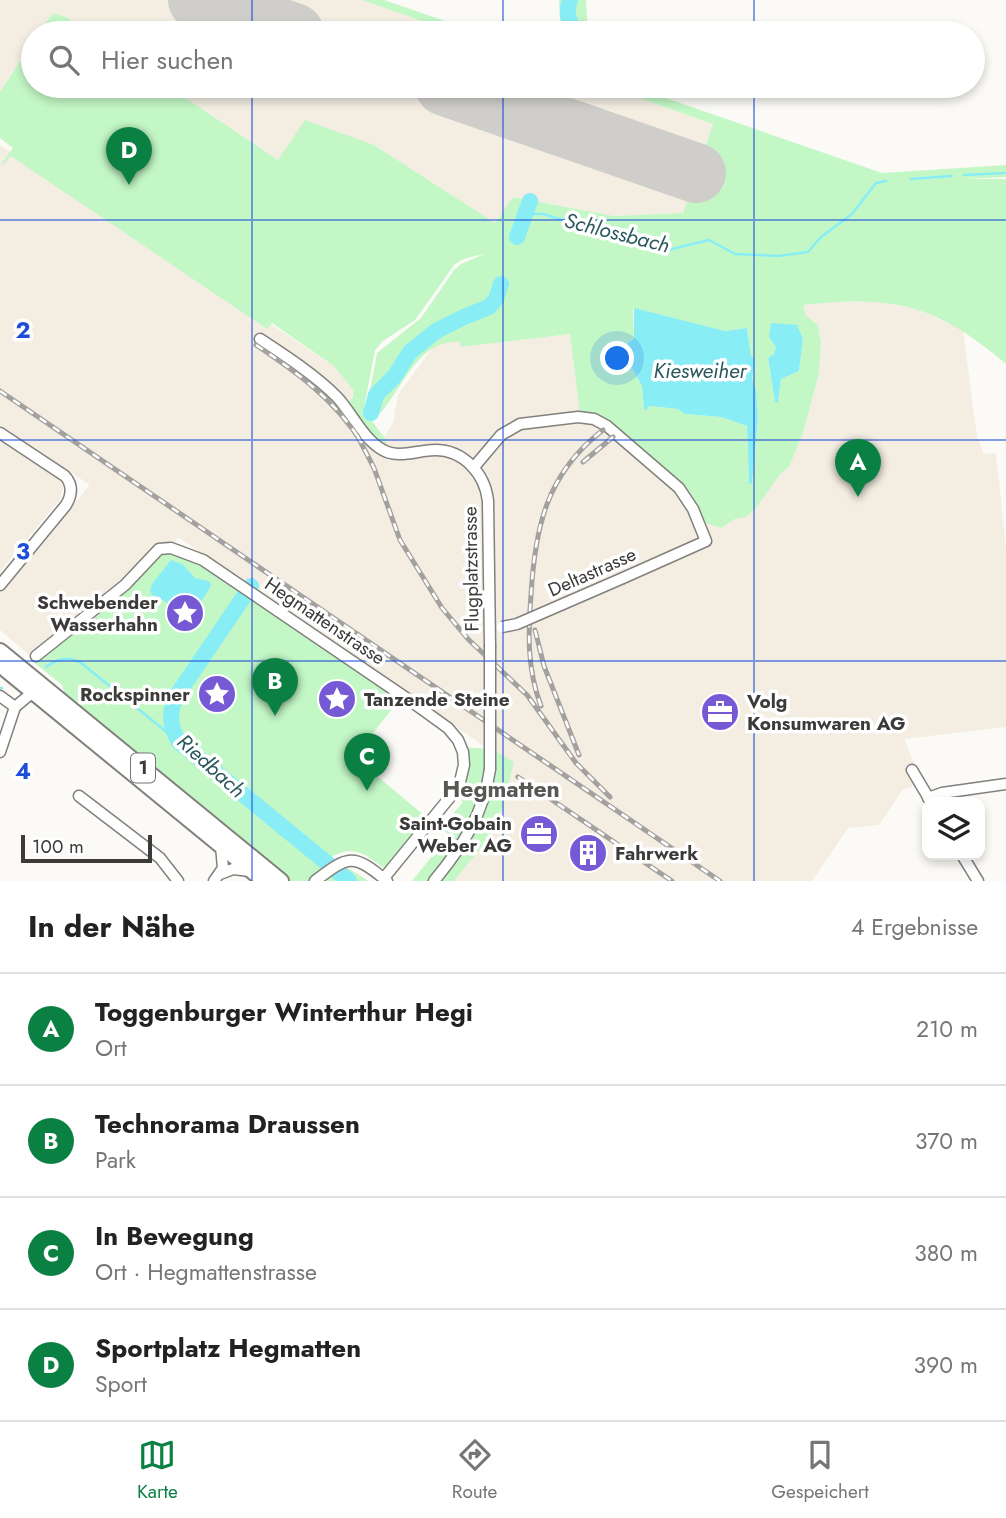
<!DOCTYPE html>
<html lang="de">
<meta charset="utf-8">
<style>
:root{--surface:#fff;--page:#f6f6f6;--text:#222;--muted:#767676;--line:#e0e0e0;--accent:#0b8043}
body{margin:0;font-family:Jost,sans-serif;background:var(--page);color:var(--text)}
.controls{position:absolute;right:21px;bottom:21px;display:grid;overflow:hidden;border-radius:14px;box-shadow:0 4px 10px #0003}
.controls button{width:63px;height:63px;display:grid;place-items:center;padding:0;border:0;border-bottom:2px solid var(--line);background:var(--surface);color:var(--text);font:35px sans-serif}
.scale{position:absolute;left:21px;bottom:18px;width:131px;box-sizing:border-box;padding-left:7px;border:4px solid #3c3b3a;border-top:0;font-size:19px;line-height:24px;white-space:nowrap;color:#3c3b3a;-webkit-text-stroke:5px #fff;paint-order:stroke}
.you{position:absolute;left:618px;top:359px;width:24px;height:24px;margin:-18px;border:5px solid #fff;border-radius:50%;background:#1a73e8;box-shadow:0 0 0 10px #1a73e833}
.badge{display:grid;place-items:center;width:46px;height:46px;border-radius:50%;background:var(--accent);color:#fff;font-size:23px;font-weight:700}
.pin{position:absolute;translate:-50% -58px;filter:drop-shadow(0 2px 4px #0008)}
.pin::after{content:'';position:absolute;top:37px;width:24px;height:21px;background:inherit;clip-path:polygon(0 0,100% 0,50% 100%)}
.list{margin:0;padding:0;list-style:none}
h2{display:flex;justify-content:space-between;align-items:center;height:91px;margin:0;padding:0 28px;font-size:30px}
h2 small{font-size:23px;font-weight:400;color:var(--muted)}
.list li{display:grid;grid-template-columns:46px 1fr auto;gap:21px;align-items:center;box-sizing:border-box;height:112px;padding:0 28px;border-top:2px solid var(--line)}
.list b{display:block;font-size:26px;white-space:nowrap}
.list p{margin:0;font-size:23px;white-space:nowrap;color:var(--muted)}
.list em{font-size:23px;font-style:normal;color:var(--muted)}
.icon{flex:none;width:38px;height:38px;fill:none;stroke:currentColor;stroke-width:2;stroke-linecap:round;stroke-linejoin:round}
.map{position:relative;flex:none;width:1006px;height:881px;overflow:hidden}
.search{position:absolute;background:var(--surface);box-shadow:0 4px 10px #0003;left:21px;right:21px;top:21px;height:77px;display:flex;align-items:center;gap:18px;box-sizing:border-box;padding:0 24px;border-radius:38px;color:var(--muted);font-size:26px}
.sheet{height:539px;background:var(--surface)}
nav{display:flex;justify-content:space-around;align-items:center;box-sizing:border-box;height:98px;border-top:2px solid var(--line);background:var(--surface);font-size:19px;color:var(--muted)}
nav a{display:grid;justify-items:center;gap:4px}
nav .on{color:var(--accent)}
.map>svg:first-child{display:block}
.built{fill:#f3ede2}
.green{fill:#c3f7c6;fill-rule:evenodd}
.water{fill:#89edf6}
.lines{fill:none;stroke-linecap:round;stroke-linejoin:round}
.stream{stroke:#89edf6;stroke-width:2.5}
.river{stroke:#89edf6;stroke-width:16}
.runway{stroke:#d0ceca;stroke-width:60}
.minor-casing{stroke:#82807d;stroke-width:13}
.primary-casing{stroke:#82807d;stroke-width:18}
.minor{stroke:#fff;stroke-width:10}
.primary{stroke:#fff;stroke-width:14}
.rail-casing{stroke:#a3a19e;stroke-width:5}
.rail{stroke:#fff;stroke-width:2.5;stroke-dasharray:8;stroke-linecap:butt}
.minor-bridge-casing{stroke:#82807d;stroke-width:13;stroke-linecap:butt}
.minor-bridge{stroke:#fff;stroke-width:10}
.grid{fill:none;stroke:#1d4ed8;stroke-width:2;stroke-opacity:0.55}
.labels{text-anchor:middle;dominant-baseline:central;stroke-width:7;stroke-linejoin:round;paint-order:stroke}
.shield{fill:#fff;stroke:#767675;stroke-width:2}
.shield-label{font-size:18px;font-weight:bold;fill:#3c3b3a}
.street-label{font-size:19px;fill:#3c3b3a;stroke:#fff}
.poi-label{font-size:19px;font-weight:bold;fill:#3c3b3a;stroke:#fff;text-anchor:end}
.water-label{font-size:21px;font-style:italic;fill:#2b585c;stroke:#fff}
.quarter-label{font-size:23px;font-weight:bold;fill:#595754;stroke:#fff}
.grid-label{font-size:23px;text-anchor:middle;font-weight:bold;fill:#1d4ed8;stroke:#fff;stroke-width:7;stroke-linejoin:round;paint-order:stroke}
</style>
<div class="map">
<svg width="1006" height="881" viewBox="0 0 1006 881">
<rect width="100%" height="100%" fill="#fcfaf6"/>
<path class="built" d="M0,0H362L456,33H90L68,18L53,13L39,33H33V42L0,92Z
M168,86H605L713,124L683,213L614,216L513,197L495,223L374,145L278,160Z
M0,145L334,366L353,390L351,421L375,452L393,423L398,395L433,347L446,341L460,342L462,347L571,334L580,410L594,408L680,483L695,503L721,528L735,519L746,517L756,508L781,473L789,467L803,433L819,373L821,343L818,325L806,316L802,305L835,302H882L917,309L963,330L977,437L984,454L996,453L1006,549V727L904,739L921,780L913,784L912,787L903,789L879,825L848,828L812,881H454L480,849L492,830L502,809L512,765L178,537L171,548L134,575L33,658L0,630V592L90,485L0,425Z
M0,438L58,476L63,487L60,499L0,572Z"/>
<path class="green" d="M362,0H384L480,33H456Z
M559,0H586L588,33H561Z
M53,13L68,18L90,33H39Z
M33,42V86H168L278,160L305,120L374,145L495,223L513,197L614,216L683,213L713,124L605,86H631L882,173L1006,165V177L964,179H1006V364C936,304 893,295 803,305L806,316L818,325L821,343L819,373L803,433L789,467L781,473L756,508L746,517L735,519L721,528L703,522L695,503L680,483L614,425L595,414L580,413L570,334L461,347L460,342C417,338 402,392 377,417L372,416L367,407L377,353L421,318L454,270L461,264L487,253L464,259L455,264L415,320L383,341L375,350L364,408L366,413L387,441L382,449L346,407L353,397V390L334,366L272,323L267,329L11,156L4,164L2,163L13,148L0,138V92ZM633,309L725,331L747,328L751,356L755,360L752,379L758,418L752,483H749L747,426L721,417L685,414L679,409L649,406L646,411L644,409L642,386L628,361L625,353L626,344L634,339ZM774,324L794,326L803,339L799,371L781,379L778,403L775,402L768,359L774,354L776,347L774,341Z
M164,552L191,559L400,699L354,757L431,821L389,872C368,857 357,843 331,857C344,867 355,871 368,881H328L322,876L315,881H281L65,695L62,685L31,660L65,635L158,554Z
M461,747L492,749L514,762L502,809L492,830L480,849L454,881H412L449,835L441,828L463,802L453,794L459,786Z"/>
<path class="water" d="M634,308L725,331L747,328L751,356L755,360L752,379L756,391L758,418L752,483L749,484L747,426L721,417L685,414L678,409L649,406L646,411L644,409L642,386L628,361L625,353L626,344L634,339Z
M771,323L797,325L803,339L799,371L781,379L778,403L775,402L768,358L774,354L776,347L769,337Z
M171,560L182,564L195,578L209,581L211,585C208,592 192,617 186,621L174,618L166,602L152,595L150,590L152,584Z"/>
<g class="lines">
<path class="stream" d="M964,175L1006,173
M911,179L951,176
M525,214H543L563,220L570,219L588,227L609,229L625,239L651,240L661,243L668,250L709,240L735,254L778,256L808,252L821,237L852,214L876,183L886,181
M46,667C57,659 67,656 80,662L179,742
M0,688H2"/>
<path class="river" d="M570,0C565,14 569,20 575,33
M517,237L530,201
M371,413L376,395L394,377L410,352L436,331L464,317L489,307L496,299L501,284
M251,586L175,698C169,715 170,727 179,742L349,881"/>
<path class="runway" d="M198,0L294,33
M445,86L696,173"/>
<defs>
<path id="minor" d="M260,339C286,356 315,375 337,397C352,413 363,439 383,450C399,459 418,450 435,450C464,450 485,474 488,501L490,645
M0,433L65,476C73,485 72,495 66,505L0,585
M474,467L501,435L520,424L578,417L594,419L607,426L679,488L693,509L706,541L623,578
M36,656L125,585L159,549L171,548L203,560L412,702L448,728L458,740L463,752L464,765L459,786L384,878
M0,696L15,707L33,692
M0,752L15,707
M912,770L931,802
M79,796L160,858L178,881
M928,798L942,793L1006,784
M962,855L978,881
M220,874L233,869L250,871
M214,881L223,868L221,846
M315,881C349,855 353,853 387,881
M434,881C462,847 484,814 490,769"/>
<path id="primary" d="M0,651L281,881
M0,665L264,881"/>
</defs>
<use href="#minor" class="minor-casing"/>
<use href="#primary" class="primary-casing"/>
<use href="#minor" class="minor"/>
<use href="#primary" class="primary"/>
<defs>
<path id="rail" d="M256,345C298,373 335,400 362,443
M0,391L720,881
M357,435L374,468L400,540L442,608L468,639L527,695L576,763L610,797
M583,462L613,437
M535,630L544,666L579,755
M541,706C527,669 528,634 531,595C535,528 546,474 603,430
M518,777L672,881"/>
</defs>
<use href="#rail" class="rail-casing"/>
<use href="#rail" class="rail"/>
<defs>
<path id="minor-bridge" d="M502,627L517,624L623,578
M490,769V645"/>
</defs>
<use href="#minor-bridge" class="minor-bridge-casing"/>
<use href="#minor-bridge" class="minor-bridge"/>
</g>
<path class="grid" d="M252,0V33M503,0V33M754,0V33M252,86V881M503,86V881M754,86V881M0,220H1006M0,440H1006M0,661H1006"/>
<defs>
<symbol id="sight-disc" viewBox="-11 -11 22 22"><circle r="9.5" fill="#765ad5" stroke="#fff"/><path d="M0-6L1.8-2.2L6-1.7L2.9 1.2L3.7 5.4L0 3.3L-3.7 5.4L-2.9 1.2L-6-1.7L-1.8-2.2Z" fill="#fff"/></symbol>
<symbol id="office-disc" viewBox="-11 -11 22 22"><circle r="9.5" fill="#765ad5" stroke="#fff"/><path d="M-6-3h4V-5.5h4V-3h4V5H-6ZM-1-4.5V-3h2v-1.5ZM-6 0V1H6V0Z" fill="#fff"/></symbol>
<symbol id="building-disc" viewBox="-11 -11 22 22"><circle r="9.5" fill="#765ad5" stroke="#fff"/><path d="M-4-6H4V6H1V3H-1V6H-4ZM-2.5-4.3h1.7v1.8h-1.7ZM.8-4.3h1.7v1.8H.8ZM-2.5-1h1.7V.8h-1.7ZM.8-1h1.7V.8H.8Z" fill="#fff"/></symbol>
</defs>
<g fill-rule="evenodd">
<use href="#sight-disc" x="163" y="591" width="44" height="44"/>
<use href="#sight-disc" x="195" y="672" width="44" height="44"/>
<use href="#sight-disc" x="315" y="677" width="44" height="44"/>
<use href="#office-disc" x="698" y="690" width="44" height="44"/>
<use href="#office-disc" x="517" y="812" width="44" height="44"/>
<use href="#building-disc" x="566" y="831" width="44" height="44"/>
</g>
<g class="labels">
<rect class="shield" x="131" y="753.5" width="24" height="29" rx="5"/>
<g class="shield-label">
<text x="143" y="768">1</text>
</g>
<g class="street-label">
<text transform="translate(471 569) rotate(-91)">Flugplatzstrasse</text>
<text transform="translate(592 572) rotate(-24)">Deltastrasse</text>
<text transform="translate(325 621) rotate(34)">Hegmattenstrasse</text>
</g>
<g class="poi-label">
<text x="158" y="602">Schwebender<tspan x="158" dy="22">Wasserhahn</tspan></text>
<text x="190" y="694">Rockspinner</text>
<text x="364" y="699" text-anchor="start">Tanzende Steine</text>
<text x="747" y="701" text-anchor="start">Volg<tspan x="747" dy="22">Konsumwaren AG</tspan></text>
<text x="512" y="823">Saint-Gobain<tspan x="512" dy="22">Weber AG</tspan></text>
<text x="615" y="853" text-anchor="start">Fahrwerk</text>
</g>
<g class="water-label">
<text transform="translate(617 233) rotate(14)">Schlossbach</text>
<text x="700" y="371">Kiesweiher</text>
<text transform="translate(211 766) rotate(42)">Riedbach</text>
</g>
<g class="quarter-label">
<text x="501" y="789">Hegmatten</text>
</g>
</g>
<g class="grid-label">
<text x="23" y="338">2</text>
<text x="23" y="559">3</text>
<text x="23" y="779">4</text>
</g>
</svg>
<div class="controls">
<button><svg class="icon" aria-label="layers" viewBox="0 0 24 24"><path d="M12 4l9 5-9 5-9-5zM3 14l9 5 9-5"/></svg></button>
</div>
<div class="scale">100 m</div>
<div class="you"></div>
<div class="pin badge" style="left:858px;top:497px">A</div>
<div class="pin badge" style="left:275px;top:716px">B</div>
<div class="pin badge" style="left:367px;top:791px">C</div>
<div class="pin badge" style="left:129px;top:185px">D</div>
<div class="search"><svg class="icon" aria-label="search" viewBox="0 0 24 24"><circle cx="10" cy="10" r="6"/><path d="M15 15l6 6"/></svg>Hier suchen</div>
</div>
<section class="sheet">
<h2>In der Nähe<small>4 Ergebnisse</small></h2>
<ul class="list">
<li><span class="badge">A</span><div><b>Toggenburger Winterthur Hegi</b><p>Ort</p></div><em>210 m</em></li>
<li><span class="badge">B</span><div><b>Technorama Draussen</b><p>Park</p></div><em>370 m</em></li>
<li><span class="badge">C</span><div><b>In Bewegung</b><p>Ort · Hegmattenstrasse</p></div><em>380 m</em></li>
<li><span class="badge">D</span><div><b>Sportplatz Hegmatten</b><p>Sport</p></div><em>390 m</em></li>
</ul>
</section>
<nav>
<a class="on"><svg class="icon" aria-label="map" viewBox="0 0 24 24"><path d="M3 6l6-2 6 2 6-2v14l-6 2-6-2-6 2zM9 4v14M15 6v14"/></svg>Karte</a>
<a><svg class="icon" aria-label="directions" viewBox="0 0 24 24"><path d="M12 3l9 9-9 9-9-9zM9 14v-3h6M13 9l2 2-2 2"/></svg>Route</a>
<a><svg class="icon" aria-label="saved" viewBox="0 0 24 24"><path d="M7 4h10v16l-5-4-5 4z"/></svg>Gespeichert</a>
</nav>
